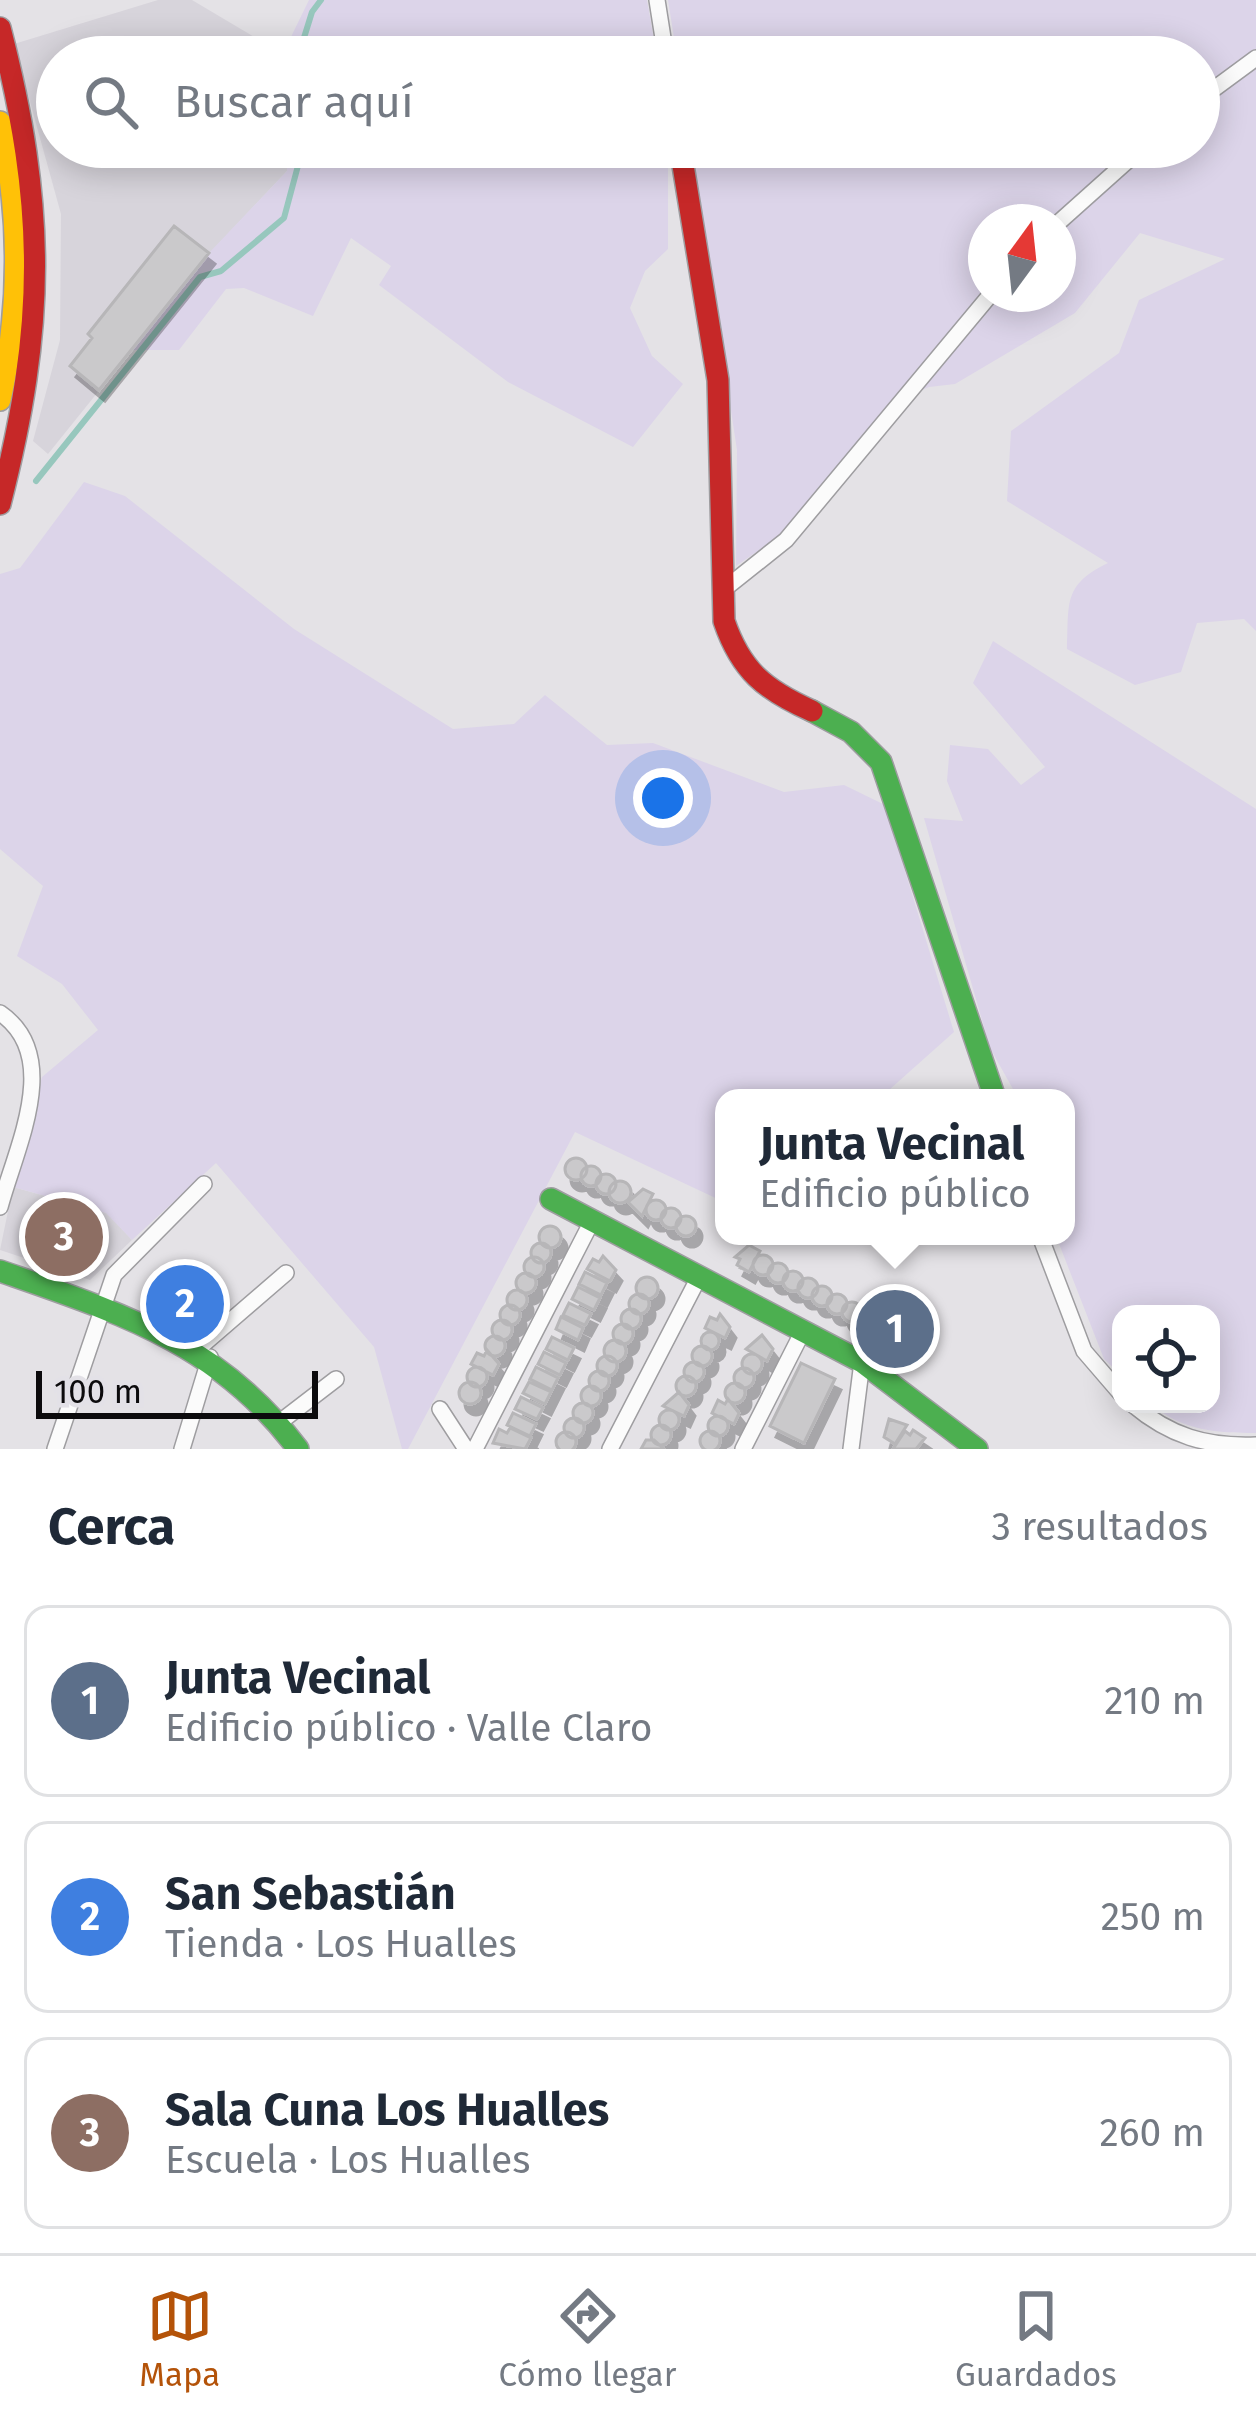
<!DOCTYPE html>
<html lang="es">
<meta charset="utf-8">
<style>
:root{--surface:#fff;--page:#f2f2f3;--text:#1f2937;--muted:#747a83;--line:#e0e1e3;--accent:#b45309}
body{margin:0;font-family:"Fira Sans",sans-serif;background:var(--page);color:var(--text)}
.controls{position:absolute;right:36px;bottom:36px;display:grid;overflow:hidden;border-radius:24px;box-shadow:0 6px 30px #0003}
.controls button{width:108px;height:108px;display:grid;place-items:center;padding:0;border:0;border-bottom:3px solid var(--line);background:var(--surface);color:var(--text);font:60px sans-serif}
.compass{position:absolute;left:968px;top:204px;width:108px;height:108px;border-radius:50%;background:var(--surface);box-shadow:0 6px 30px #0003;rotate:15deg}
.scale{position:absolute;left:36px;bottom:30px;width:282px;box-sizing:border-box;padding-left:12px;border:6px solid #0c0b0d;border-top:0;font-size:33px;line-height:42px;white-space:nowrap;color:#0c0b0d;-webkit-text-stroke:9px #e3e1e7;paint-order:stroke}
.you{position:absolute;left:663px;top:798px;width:42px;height:42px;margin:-30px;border:9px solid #fff;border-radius:50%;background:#1a73e8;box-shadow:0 0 0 18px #1a73e833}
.badge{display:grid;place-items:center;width:78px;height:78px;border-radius:50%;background:var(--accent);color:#fff;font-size:39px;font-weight:700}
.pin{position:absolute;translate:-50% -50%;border:6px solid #fff;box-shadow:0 3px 12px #0006}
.popup{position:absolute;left:715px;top:1089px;width:360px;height:156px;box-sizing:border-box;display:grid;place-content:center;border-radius:24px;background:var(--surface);filter:drop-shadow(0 3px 9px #0005);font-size:39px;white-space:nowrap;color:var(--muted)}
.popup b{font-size:45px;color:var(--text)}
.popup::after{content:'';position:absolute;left:50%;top:100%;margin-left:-24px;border:24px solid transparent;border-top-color:var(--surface)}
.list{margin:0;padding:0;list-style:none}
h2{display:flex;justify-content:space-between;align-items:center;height:156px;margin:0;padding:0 48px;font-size:51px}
h2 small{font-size:39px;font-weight:400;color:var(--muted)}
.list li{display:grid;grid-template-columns:78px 1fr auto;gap:36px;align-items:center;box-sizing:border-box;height:192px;margin:0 24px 24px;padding:0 24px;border:3px solid var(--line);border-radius:24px}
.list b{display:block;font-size:45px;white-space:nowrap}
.list p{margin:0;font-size:39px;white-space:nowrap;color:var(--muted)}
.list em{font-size:39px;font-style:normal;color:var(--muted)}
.icon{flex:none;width:66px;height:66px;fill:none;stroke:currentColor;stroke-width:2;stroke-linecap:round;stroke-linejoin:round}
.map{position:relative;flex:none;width:1256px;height:1449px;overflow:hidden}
.search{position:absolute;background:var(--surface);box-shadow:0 6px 30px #0003;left:36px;right:36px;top:36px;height:132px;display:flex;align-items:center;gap:30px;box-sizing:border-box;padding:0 42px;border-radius:66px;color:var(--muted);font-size:45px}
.sheet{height:804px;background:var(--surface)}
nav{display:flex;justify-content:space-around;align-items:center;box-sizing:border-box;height:168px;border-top:3px solid var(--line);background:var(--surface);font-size:33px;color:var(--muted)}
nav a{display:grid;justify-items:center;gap:6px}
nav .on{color:var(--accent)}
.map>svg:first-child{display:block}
.built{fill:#d7d4db}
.green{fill:#dcd4e9;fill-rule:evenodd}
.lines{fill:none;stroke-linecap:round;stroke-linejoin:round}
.stream{stroke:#97c7bd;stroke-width:6}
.building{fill:#cac9cb;stroke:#b7b6b8;stroke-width:3;filter:url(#shadow)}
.street-casing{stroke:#9e9da0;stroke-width:18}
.fast-casing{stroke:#9e9da0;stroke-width:24}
.slow-casing{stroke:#9e9da0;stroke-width:24}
.jam-casing{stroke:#9e9da0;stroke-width:24}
.street{stroke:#fbfbfb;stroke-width:15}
.fast{stroke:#4caf50;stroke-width:21}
.slow{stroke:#ffc107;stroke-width:21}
.jam{stroke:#c62828;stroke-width:21}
</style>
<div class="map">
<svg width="1256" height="1449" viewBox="0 0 1256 1449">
<defs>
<filter id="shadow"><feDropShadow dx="6" dy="11" stdDeviation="0" flood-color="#0004"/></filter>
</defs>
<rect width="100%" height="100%" fill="#e4e2e6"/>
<path class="built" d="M158,0H192L288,57H57V147H287V171L209,254L48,454L33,441L60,340L61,214L14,44Z
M13,1187L107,1213L132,1240L90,1280L0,1250Z"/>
<path class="green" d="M309,0H647L657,57H288V43Z
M668,0H1256V631L1244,619L1197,623L1181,672L1135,685L1067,649C1069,602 1063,585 1108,563L1007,501L1011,431L1119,353L1139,300L1225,259L1140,233L1075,313L955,384L929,387L892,403L781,535L736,566L737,450L691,147H1199V57H677ZM986,222H1058V294H986Z
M287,147H668V249L645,271L630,308L652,356L683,384L633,447L508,382L379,285L391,266L351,238L313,316L244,288L226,289L179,350H131L209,253L287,171Z
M84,482L125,496L294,629L453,729L514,724L545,695L607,745L653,743L784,792L844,785L885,805L954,1032L880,1098H724V1202L575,1132L408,1449H402L374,1347L216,1163L132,1240L106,1213L13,1187L42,1077L98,1030L62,984L17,956L43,886L0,849V574L20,568Z
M993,641L1256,809V1433C1219,1433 1181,1431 1152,1404H1211V1314H1121V1375L1104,1359L1056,1236H1066V1098H1018L990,1048L924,818L963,821L947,781L950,745L988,749L1021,785L1045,767L973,683Z"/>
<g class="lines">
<path class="stream" d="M298,57L312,12L321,0
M36,481L200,277L221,271L284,218L303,147"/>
</g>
<path class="building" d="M174,226L209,253L99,390L70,366L92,338L88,334Z
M565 1169a11 11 0 1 1 22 0a11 11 0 1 1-22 0Z
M581 1176a10 10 0 1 1 20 0a10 10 0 1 1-20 0Z
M596 1184a10 10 0 1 1 20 0a10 10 0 1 1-20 0Z
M609 1192a11 11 0 1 1 22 0a11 11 0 1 1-22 0Z
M643,1189L653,1194L642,1216L628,1202Z
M646 1210a10 10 0 1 1 20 0a10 10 0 1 1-20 0Z
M661 1218a10 10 0 1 1 20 0a10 10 0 1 1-20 0Z
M676 1226a10 10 0 1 1 20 0a10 10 0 1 1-20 0Z
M539 1237a11 11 0 1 1 22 0a11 11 0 1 1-22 0Z
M531 1253a10 10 0 1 1 20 0a10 10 0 1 1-20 0Z
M749,1245L760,1251L749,1272L737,1265L740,1259L735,1257Z
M753 1265a10 10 0 1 1 20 0a10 10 0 1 1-20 0Z
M603,1256L616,1270L610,1281L587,1269L593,1259L599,1262Z
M524 1267a10 10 0 1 1 20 0a10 10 0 1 1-20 0Z
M768 1273a10 10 0 1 1 20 0a10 10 0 1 1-20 0Z
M783 1281a10 10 0 1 1 20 0a10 10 0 1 1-20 0Z
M585,1272L607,1283L601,1295L579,1284Z
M516 1283a10 10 0 1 1 20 0a10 10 0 1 1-20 0Z
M636 1288a11 11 0 1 1 22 0a11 11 0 1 1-22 0Z
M798 1288a10 10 0 1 1 20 0a10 10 0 1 1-20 0Z
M812 1296a10 10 0 1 1 20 0a10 10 0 1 1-20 0Z
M578,1287L600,1298L594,1310L572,1299Z
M507 1300a10 10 0 1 1 20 0a10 10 0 1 1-20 0Z
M629 1304a10 10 0 1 1 20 0a10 10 0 1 1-20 0Z
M827 1304a10 10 0 1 1 20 0a10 10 0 1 1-20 0Z
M842 1312a10 10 0 1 1 20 0a10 10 0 1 1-20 0Z
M569,1303L591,1314L585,1325L563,1315Z
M500 1315a10 10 0 1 1 20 0a10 10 0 1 1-20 0Z
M891,1305L917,1319L898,1353L873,1339Z
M621 1319a10 10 0 1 1 20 0a10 10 0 1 1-20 0Z
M857 1319a10 10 0 1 1 20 0a10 10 0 1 1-20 0Z
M720,1314L730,1327L725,1338L705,1328L710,1317L717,1320Z
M561,1317L583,1328L578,1340L556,1329Z
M492 1330a10 10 0 1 1 20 0a10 10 0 1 1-20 0Z
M613 1334a10 10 0 1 1 20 0a10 10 0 1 1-20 0Z
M701 1341a9 9 0 1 1 18 0a9 9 0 1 1-18 0Z
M762,1335L773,1349L767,1361L746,1349Z
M485 1346a10 10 0 1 1 20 0a10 10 0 1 1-20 0Z
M552,1337L574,1348L568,1360L546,1349Z
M604 1351a11 11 0 1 1 22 0a11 11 0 1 1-22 0Z
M692 1356a10 10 0 1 1 20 0a10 10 0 1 1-20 0Z
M487,1350L499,1364L493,1375L471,1364L477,1353L484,1356Z
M544,1352L566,1363L560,1375L538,1364Z
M742 1364a10 10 0 1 1 20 0a10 10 0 1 1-20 0Z
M597 1366a10 10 0 1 1 20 0a10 10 0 1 1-20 0Z
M684 1372a10 10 0 1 1 20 0a10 10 0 1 1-20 0Z
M801,1363L835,1379L804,1443L770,1426Z
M536,1367L558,1378L552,1390L530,1379Z
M467 1377a10 10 0 1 1 20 0a10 10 0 1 1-20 0Z
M734 1378a10 10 0 1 1 20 0a10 10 0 1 1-20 0Z
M589 1381a10 10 0 1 1 20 0a10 10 0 1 1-20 0Z
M676 1386a10 10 0 1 1 20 0a10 10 0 1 1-20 0Z
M529,1382L551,1392L545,1404L523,1393Z
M459 1393a11 11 0 1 1 22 0a11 11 0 1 1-22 0Z
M725 1393a10 10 0 1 1 20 0a10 10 0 1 1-20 0Z
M581 1396a10 10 0 1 1 20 0a10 10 0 1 1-20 0Z
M679,1392L689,1405L684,1416L663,1406Z
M521,1397L543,1408L537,1419L515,1409Z
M728,1399L739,1413L734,1424L712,1413L718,1400L725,1404Z
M573 1413a10 10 0 1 1 20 0a10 10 0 1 1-20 0Z
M659 1420a10 10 0 1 1 20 0a10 10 0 1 1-20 0Z
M513,1413L536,1424L530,1436L507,1425Z
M708 1426a10 10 0 1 1 20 0a10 10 0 1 1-20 0Z
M564 1428a10 10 0 1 1 20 0a10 10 0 1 1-20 0Z
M889,1419L907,1425L895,1444L884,1437Z
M651 1435a10 10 0 1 1 20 0a10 10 0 1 1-20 0Z
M510,1428L531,1438L525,1449L493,1443L499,1429L507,1433Z
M913,1430L925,1438L916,1449H893L905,1431L910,1435Z
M700 1441a10 10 0 1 1 20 0a10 10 0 1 1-20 0Z
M556 1442a10 10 0 1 1 20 0a10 10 0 1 1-20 0Z
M646,1440H654L664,1449H641Z"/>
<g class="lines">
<defs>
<path id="street" d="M657,0L666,57
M1199,100L1256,58
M1058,223L1143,147
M727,587L786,540L991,294
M0,1013C63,1056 16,1147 0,1207
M1040,1236L1084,1351L1121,1394
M199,1348L286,1273
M1132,1404C1170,1436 1206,1447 1256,1445
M440,1409L466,1449
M280,1422L336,1379
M55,1449L114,1275L204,1184
M182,1449L210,1357
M475,1449L592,1221
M610,1449L699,1277
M743,1449L803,1331
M851,1449L862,1362"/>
<path id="fast" d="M812,711L851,732L881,762L995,1098
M551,1199L862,1362L977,1449
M0,1271C120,1313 219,1343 298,1449"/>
<path id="slow" d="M0,122C21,216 21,306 0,400"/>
<path id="jam" d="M0,28C46,206 46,326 0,504
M680,147L718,380L724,621C741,671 765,690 812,711"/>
</defs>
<use href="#street" class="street-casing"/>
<use href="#fast" class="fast-casing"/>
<use href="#slow" class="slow-casing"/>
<use href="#jam" class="jam-casing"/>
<use href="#street" class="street"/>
<use href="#fast" class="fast"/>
<use href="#slow" class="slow"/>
<use href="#jam" class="jam"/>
</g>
</svg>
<div class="controls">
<button><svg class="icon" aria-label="locate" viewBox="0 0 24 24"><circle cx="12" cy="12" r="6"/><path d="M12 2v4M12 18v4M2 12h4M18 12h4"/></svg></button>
</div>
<svg class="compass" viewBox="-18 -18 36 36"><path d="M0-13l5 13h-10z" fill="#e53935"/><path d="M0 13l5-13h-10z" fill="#747a83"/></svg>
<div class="scale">100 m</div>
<div class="you"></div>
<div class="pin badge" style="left:895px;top:1329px;background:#5c6f8a">1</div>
<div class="popup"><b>Junta Vecinal</b>Edificio público</div>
<div class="pin badge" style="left:185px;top:1304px;background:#3f7fe0">2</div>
<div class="pin badge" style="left:64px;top:1237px;background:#8d6e63">3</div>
<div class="search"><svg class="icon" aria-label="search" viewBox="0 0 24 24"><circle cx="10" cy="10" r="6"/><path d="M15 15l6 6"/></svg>Buscar aquí</div>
</div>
<section class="sheet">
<h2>Cerca<small>3 resultados</small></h2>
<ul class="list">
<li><span class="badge" style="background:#5c6f8a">1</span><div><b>Junta Vecinal</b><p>Edificio público · Valle Claro</p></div><em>210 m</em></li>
<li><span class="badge" style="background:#3f7fe0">2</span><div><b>San Sebastián</b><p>Tienda · Los Hualles</p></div><em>250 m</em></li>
<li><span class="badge" style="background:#8d6e63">3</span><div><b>Sala Cuna Los Hualles</b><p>Escuela · Los Hualles</p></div><em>260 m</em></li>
</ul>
</section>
<nav>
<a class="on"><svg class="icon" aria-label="map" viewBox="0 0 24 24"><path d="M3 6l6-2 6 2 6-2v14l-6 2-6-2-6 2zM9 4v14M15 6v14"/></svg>Mapa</a>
<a><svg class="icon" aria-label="directions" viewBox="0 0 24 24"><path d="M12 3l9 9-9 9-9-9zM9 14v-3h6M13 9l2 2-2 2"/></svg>Cómo llegar</a>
<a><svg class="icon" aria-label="saved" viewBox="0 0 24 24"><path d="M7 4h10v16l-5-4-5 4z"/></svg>Guardados</a>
</nav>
